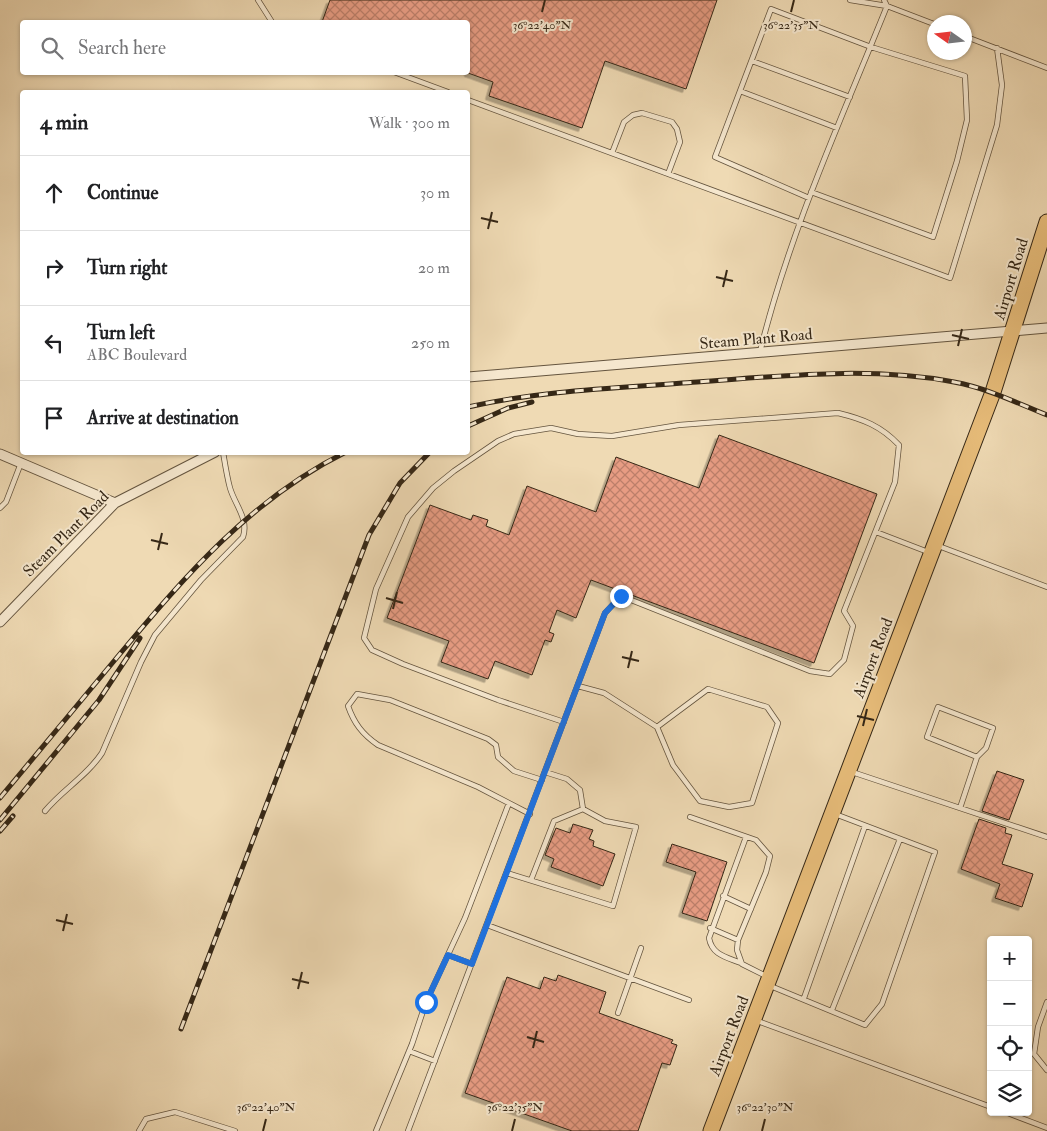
<!DOCTYPE html>
<meta charset="utf-8">
<style>
:root{--surface:#fff;--page:#f6f6f6;--text:#202124;--muted:#757577;--line:#e0e0e0}
body{margin:0;font-family:"IM FELL Double Pica",serif;background:var(--page);color:var(--text)}
.controls{position:absolute;right:15px;bottom:15px;display:grid;overflow:hidden;border-radius:5px;box-shadow:0 1px 4px #0004}
.controls button{width:45px;height:45px;display:grid;place-items:center;padding:0;border:0;border-bottom:1px solid var(--line);background:var(--surface);color:var(--text);font:25px sans-serif}
.compass{position:absolute;left:927px;top:15px;width:45px;height:45px;border-radius:50%;background:var(--surface);box-shadow:0 1px 4px #0004;rotate:284deg}
.stop{position:absolute;width:15px;height:15px;margin:-11px;border:4px solid #1a73e8;border-radius:50%;background:#fff}
.stop.end{background:#1a73e8;border-color:#fff;box-shadow:0 1px 5px #0008}
.list{margin:0;padding:0;list-style:none}
h2{display:flex;justify-content:space-between;align-items:center;height:65px;margin:0;padding:0 20px;font-size:21px}
h2 small{font-size:16px;font-weight:400;color:var(--muted)}
.list li{display:grid;grid-template-columns:32px 1fr auto;gap:15px;align-items:center;box-sizing:border-box;height:75px;padding:0 20px;border-top:1px solid var(--line)}
.list b{display:block;font-size:19px;white-space:nowrap}
.list p{margin:0;font-size:16px;white-space:nowrap;color:var(--muted)}
.list em{font-size:16px;font-style:normal;color:var(--muted)}
.icon{flex:none;width:28px;height:28px;fill:none;stroke:currentColor;stroke-width:2;stroke-linecap:round;stroke-linejoin:round}
.map{position:relative;flex:none;width:1047px;height:1131px;overflow:hidden}
.search{position:absolute;background:var(--surface);box-shadow:0 1px 4px #0004;left:20px;top:20px;width:450px;height:55px;display:flex;align-items:center;gap:12px;box-sizing:border-box;padding:0 18px;border-radius:5px;color:var(--muted);font-size:19px}
.panel{position:absolute;background:var(--surface);box-shadow:0 1px 4px #0004;left:20px;top:90px;width:450px;height:365px;border-radius:5px}
.map>svg:first-child{display:block}
.building{fill:url(#building-cross-hatch);stroke:#352716;filter:url(#shadow)}
.lines{fill:none;stroke-linecap:round;stroke-linejoin:round}
.service-casing{stroke:#64543e;stroke-width:6}
.minor-casing{stroke:#64543e;stroke-width:11}
.trunk-casing{stroke:#352716;stroke-width:17}
.service{stroke:#f5e7ce;stroke-width:4.5}
.minor{stroke:#f5e7ce;stroke-width:9}
.trunk{stroke:#e8bd7a;stroke-width:15}
.rail-casing{stroke:#352716;stroke-width:5}
.rail{stroke:#f5e7ce;stroke-width:3;stroke-dasharray:9;stroke-linecap:butt}
.route{stroke:#1a73e8;stroke-width:6}
.ticks{fill:none;stroke:#352716;stroke-width:2}
.labels{text-anchor:middle;dominant-baseline:central;stroke-width:4;stroke-linejoin:round;paint-order:stroke}
.street-label{font-size:16px;fill:#352716;stroke:#f5e7ce}
.ticks-label{font-size:12px;text-anchor:middle;fill:#352716;stroke:#f5e7ce;stroke-width:4;stroke-linejoin:round;paint-order:stroke}
</style>
<div class="map">
<svg width="1047" height="1131" viewBox="0 0 1047 1131">
<defs>
<pattern id="building-cross-hatch" width="8" height="8" patternUnits="userSpaceOnUse" patternTransform="scale(1.25)"><rect width="8" height="8" fill="#e79c83"/><path d="M0 0l8 8M0 8l8-8" fill="none" stroke="#bc7f6a"/></pattern>
<filter id="shadow"><feDropShadow dx="-3.5" dy="3.5" stdDeviation="0" flood-color="#0004"/></filter>
</defs>
<rect width="100%" height="100%" fill="#efdab4"/>
<filter id="stains"><feTurbulence type="fractalNoise" baseFrequency=".004" numOctaves="4"/><feColorMatrix values="0 0 0 0 .2 0 0 0 0 .09 0 0 0 0 .02 0 0 0 .5 -.17"/></filter>
<radialGradient id="worn" r=".72"><stop offset=".6" stop-color="#630" stop-opacity="0"/><stop offset="1" stop-color="#630" stop-opacity=".3"/></radialGradient>
<path class="building" d="M330,0H717L686,89L605,61L582,128L489,96L493,82L468,73V22H322Z
M719,435L877,494L814,663L591,580L576,618L557,610L549,632L554,634L551,642L545,640L532,675L495,661L488,679L441,662L449,641L387,618L430,505L471,520L473,515L488,520L486,526L509,535L527,486L596,512L616,457L699,488Z
M997,771L1024,780L1009,820L982,811Z
M979,819L1006,828L1005,833L1012,835L1002,864L1033,874L1022,907L995,898L1000,884L961,869Z
M573,824L593,830L589,839L594,841L593,846L615,854L603,886L551,867L554,859L545,855L556,828L570,833Z
M672,844L727,862L707,921L682,913L696,872L666,862Z
M558,975L606,992L599,1013L673,1040L671,1043L677,1045L670,1065L662,1063L638,1131H572L465,1093L507,977L540,989L544,977L556,981Z"/>
<g class="lines">
<defs>
<path id="service" d="M258,0L272,22
M850,0L887,6L934,24
M964,36L1047,68
M752,61L850,97
M394,72L448,92
M740,91L837,128
M468,100L950,278L997,125L1002,85L997,48
M612,153L624,122L633,115L642,113L672,122L677,129L680,142L668,174
M809,198L715,157L771,9L871,47L965,76L967,120L957,161L933,237L811,192
M760,352C789,233 841,120 887,6L884,0
M0,508L6,502L21,463
M876,532L928,552
M936,545L1047,587
M578,686L604,693L657,727L673,765L700,801L729,807L752,803L778,723L767,707L708,689L657,727
M852,772L1047,837
M960,808L977,757L927,737L938,707L993,728L986,748L977,757
M45,811C62,790 87,776 102,753L141,662L155,635L201,580L243,537C249,519 235,505 230,488C227,477 225,464 223,452
M530,814L478,787L378,745C362,734 354,723 348,706L357,694L390,700L488,739L496,745L498,757L514,771L542,780
M690,817L756,840L770,856L766,872L738,940L737,950L742,964L766,976
M507,873L613,906L636,827L605,821L583,809L580,790L567,779L545,772
M531,880L554,821L583,809
M723,896L751,909
M487,925L689,1000
M710,928L738,940
M448,955L472,964
M741,963C726,957 712,955 709,938L746,837
M768,985L865,1025L882,1004L935,852L835,814
M804,998L865,826
M1047,1002L1038,1027L1034,1054L1047,1070
M832,1010L900,839
M618,1013L641,948
M755,1020L991,1107
M409,1051L435,1061
M1005,1112L1047,1128
M139,1131L146,1119L175,1112L235,1131
M376,1131L412,1044L426,1002L465,918L509,803
M408,1131L605,613L621,596L810,671L830,674L844,660L853,626L844,611L895,482L899,445C881,426 863,419 838,413L679,425L612,436L578,434L551,428L514,434L498,441L454,471L433,488L408,517L376,589L364,638L372,650L403,664L498,700L564,722"/>
<path id="minor" d="M468,377L1047,328
M0,454L115,503
M0,622L115,503L215,452"/>
<path id="trunk" d="M711,1131L993,392L1047,222"/>
</defs>
<use href="#service" class="service-casing"/>
<use href="#minor" class="minor-casing"/>
<use href="#trunk" class="trunk-casing"/>
<use href="#service" class="service"/>
<use href="#minor" class="minor"/>
<use href="#trunk" class="trunk"/>
<defs>
<path id="rail" d="M468,407C543,390 621,388 697,382C783,376 869,366 954,382C987,388 1017,403 1047,415
M468,426L508,408L532,402
M0,798C40,750 79,703 119,655C185,576 251,499 346,452
M0,820L99,700L140,638
M0,831L13,816
M181,1029L369,535L400,483L430,452"/>
</defs>
<use href="#rail" class="rail-casing"/>
<use href="#rail" class="rail"/>
</g>
<g class="lines">
<path class="route" d="M426,1002L448,955L472,964L605,613L621,596"/>
</g>
<path class="ticks" d="M542,12L545,0M791,12L794,0M481,218L498,222M488,229L492,212M716,277L733,281M723,287L727,270M952,335L969,339M958,346L962,329M151,540L168,544M158,550L162,533M386,598L403,603M393,609L397,592M622,657L639,661M628,668L632,651M857,716L874,720M863,726L867,709M56,920L73,924M63,931L67,914M292,979L309,983M298,989L302,972M527,1037L544,1042M533,1048L537,1031M263,1131L266,1119M512,1131L515,1119M762,1131L765,1119"/>
<g class="labels">
<g class="street-label">
<text transform="translate(1011 279) rotate(-73)">Airport Road</text>
<text transform="translate(756 339) rotate(-5)">Steam Plant Road</text>
<text transform="translate(66 534) rotate(-45)">Steam Plant Road</text>
<text transform="translate(873 658) rotate(-69)">Airport Road</text>
<text transform="translate(729 1036) rotate(-69)">Airport Road</text>
</g>
</g>
<g class="ticks-label">
<text x="542" y="29">36°22'40"N</text>
<text x="791" y="29">36°22'35"N</text>
<text x="266" y="1111">36°22'40"N</text>
<text x="515" y="1111">36°22'35"N</text>
<text x="765" y="1111">36°22'30"N</text>
</g>
<rect width="100%" height="100%" filter="url(#stains)"/>
<rect width="100%" height="100%" fill="url(#worn)"/>
</svg>
<div class="controls">
<button>+</button>
<button>−</button>
<button><svg class="icon" aria-label="locate" viewBox="0 0 24 24"><circle cx="12" cy="12" r="6"/><path d="M12 2v4M12 18v4M2 12h4M18 12h4"/></svg></button>
<button><svg class="icon" aria-label="layers" viewBox="0 0 24 24"><path d="M12 4l9 5-9 5-9-5zM3 14l9 5 9-5"/></svg></button>
</div>
<svg class="compass" viewBox="-18 -18 36 36"><path d="M0-13l5 13h-10z" fill="#e53935"/><path d="M0 13l5-13h-10z" fill="#757577"/></svg>
<div class="stop" style="left:426px;top:1002px"></div>
<div class="stop end" style="left:621px;top:596px"></div>
<div class="search"><svg class="icon" aria-label="search" viewBox="0 0 24 24"><circle cx="10" cy="10" r="6"/><path d="M15 15l6 6"/></svg>Search here</div>
<section class="panel">
<h2>4 min<small>Walk · 300 m</small></h2>
<ul class="list">
<li><svg class="icon" aria-label="ahead" viewBox="0 0 24 24"><path d="M12 20V5M6 11l6-6 6 6"/></svg><div><b>Continue</b></div><em>30 m</em></li>
<li><svg class="icon" aria-label="right" viewBox="0 0 24 24"><path d="M7 20v-9h11M14 6l5 5-5 5"/></svg><div><b>Turn right</b></div><em>20 m</em></li>
<li><svg class="icon" aria-label="left" viewBox="0 0 24 24"><path d="M17 20v-9H6M10 6l-5 5 5 5"/></svg><div><b>Turn left</b><p>ABC Boulevard</p></div><em>250 m</em></li>
<li><svg class="icon" aria-label="arrive" viewBox="0 0 24 24"><path d="M6 21V4h12l-3 4 3 4H6"/></svg><div><b>Arrive at destination</b></div></li>
</ul>
</section>
</div>
